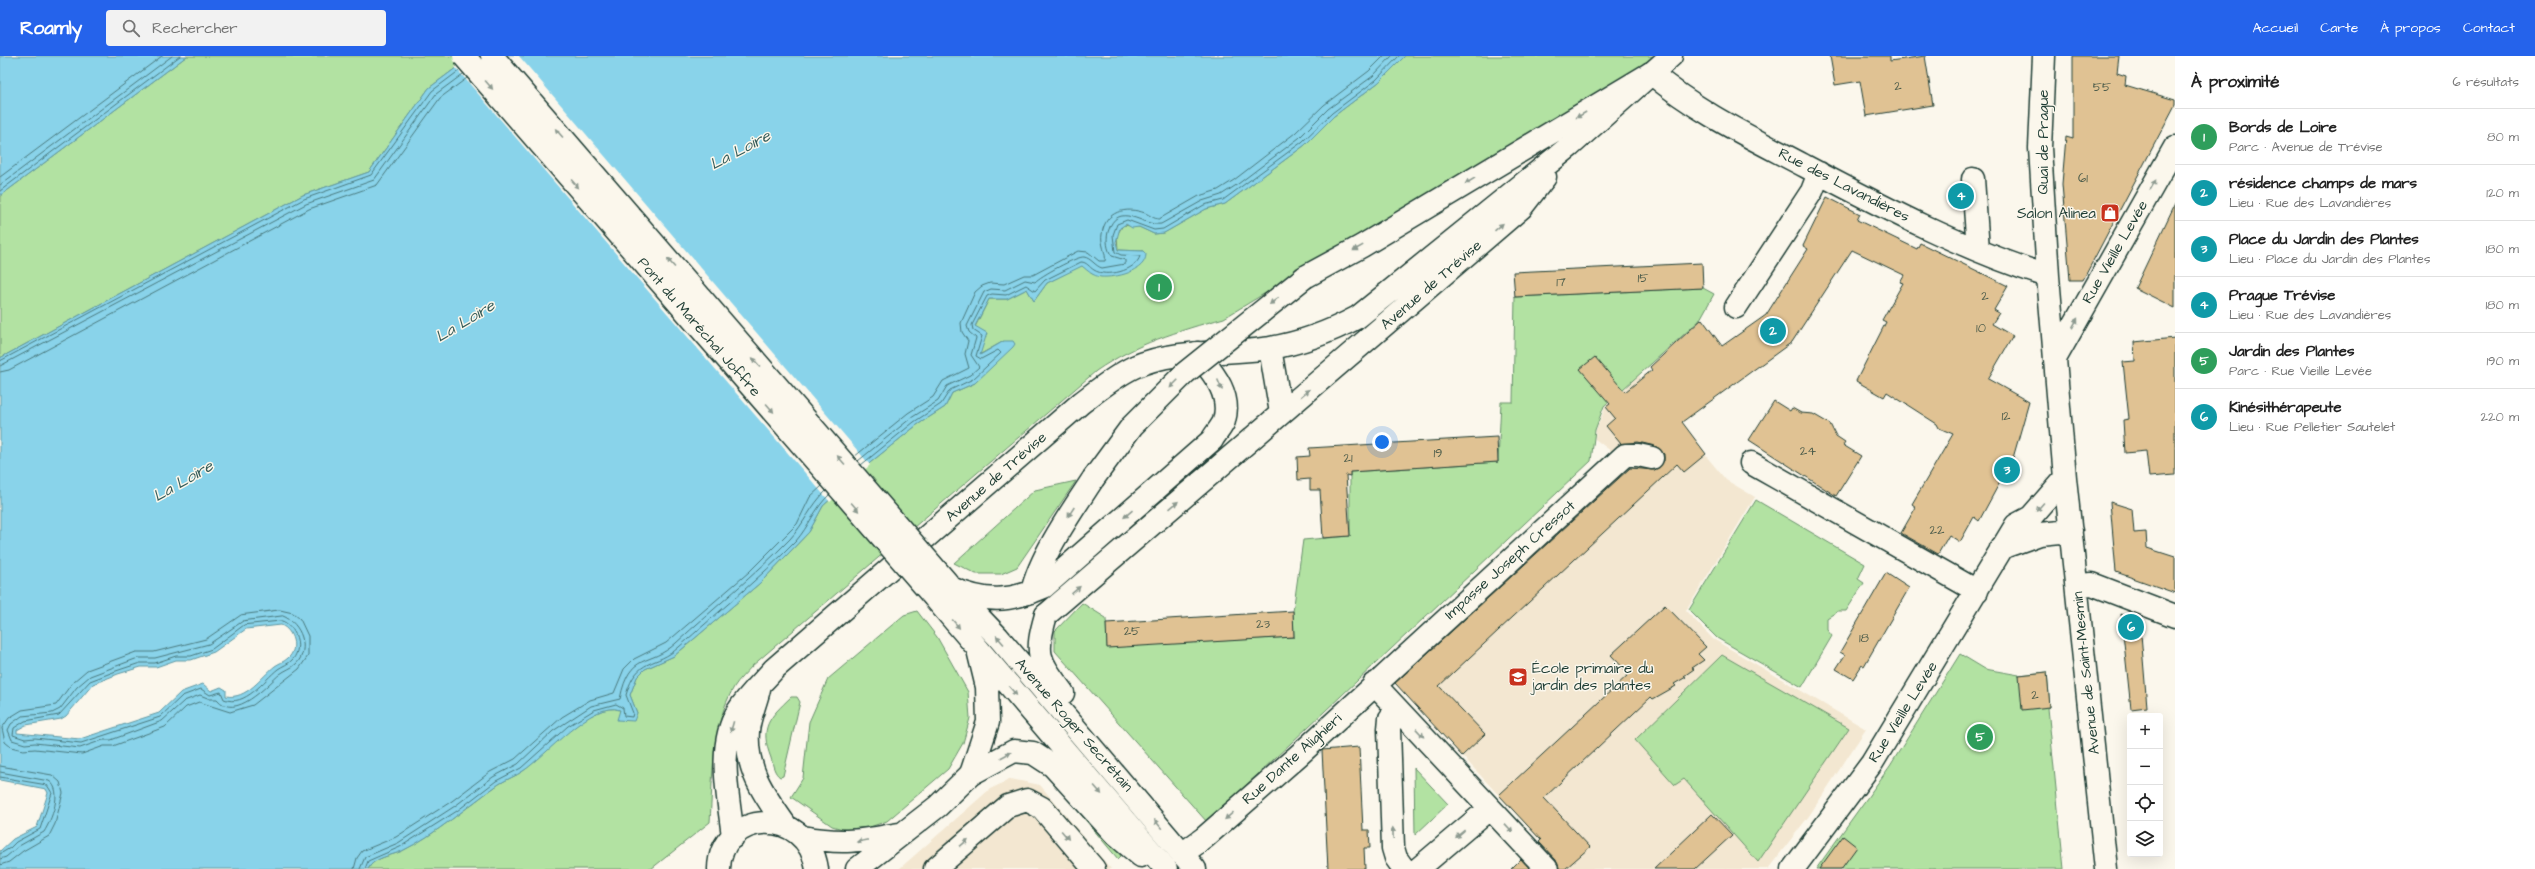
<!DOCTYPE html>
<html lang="fr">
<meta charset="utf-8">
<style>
:root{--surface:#fff;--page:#f2f2f2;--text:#222;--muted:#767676;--line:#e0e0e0;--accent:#2563eb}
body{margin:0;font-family:"Architects Daughter",sans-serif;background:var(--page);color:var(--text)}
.controls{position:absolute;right:12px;bottom:12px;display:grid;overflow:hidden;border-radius:4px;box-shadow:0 4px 16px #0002}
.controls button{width:36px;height:36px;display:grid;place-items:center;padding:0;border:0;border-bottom:1px solid var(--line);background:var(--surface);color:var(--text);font:20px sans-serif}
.you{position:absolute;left:1382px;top:386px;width:14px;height:14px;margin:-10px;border:3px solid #fff;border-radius:50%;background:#1a73e8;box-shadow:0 0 0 6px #1a73e833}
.badge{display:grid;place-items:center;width:26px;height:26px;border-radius:50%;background:var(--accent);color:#fff;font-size:13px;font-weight:700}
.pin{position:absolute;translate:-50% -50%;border:2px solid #fff;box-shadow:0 1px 4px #0006}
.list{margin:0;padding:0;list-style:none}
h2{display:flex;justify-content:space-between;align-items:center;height:52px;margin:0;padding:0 16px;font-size:17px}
h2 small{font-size:13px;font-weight:400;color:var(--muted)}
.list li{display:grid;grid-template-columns:26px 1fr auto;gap:12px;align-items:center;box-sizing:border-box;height:56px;padding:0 16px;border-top:1px solid var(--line)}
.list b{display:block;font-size:15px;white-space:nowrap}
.list p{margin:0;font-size:13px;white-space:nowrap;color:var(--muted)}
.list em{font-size:13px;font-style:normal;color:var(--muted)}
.icon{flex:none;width:22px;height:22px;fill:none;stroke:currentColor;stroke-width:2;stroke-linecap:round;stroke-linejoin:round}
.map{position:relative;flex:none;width:2175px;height:813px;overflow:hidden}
header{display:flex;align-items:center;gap:24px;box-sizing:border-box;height:56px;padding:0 20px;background:var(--accent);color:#fff}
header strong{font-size:19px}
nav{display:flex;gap:22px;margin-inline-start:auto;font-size:14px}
.search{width:280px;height:36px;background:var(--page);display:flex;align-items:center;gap:10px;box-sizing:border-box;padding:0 14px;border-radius:4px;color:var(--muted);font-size:15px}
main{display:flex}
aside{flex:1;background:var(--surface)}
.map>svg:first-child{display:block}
.built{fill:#f3e7d1}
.green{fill:#b2e2a2;stroke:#68906b}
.water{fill:#89d3ea;stroke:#5f97a1;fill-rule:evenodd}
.pier{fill:#fbf7ec}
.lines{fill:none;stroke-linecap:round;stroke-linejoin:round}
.shore{stroke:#49797d;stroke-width:1}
.building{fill:#e0c293;stroke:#1f3d34}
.minor-casing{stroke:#1f3d34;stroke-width:25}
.major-casing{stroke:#1f3d34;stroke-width:25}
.minor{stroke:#fbf7ec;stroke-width:22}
.major{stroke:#fbf7ec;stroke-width:22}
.major-bridge-casing{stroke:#1f3d34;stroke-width:25;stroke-linecap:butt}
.major-bridge{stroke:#fbf7ec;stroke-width:22}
.oneway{fill:#8d9a90}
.labels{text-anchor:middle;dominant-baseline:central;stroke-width:3;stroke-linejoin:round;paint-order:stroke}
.number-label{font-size:13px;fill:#4f5e4c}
.street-label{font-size:15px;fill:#1f3d34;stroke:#fbf7ec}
.poi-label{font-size:15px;fill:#1f3d34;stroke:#fbf7ec;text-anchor:end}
.water-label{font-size:16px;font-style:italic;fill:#345b58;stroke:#fbf7ec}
</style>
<header>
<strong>Roamly</strong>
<div class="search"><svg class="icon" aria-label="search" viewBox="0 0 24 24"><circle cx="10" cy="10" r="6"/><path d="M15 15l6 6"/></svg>Rechercher</div>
<nav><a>Accueil</a><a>Carte</a><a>À propos</a><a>Contact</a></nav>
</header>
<main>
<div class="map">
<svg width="2175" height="813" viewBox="0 0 2175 813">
<rect width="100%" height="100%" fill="#fbf7ec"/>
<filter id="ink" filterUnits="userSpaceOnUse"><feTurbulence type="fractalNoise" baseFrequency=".025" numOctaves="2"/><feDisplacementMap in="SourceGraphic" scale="8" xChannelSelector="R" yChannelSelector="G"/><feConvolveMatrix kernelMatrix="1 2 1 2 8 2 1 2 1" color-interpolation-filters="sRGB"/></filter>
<g filter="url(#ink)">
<path class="built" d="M1639,319L1726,424L1755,441L1686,555L1713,583L1866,673L1809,760L1768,813H1567L1393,625L1628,408L1595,383L1596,374L1606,350Z
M1011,723L1040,729L1111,813H899L990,733Z"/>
<path class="green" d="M187,0H472L429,32L369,116L303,139L0,302V140Z
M1405,0H1653L1644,8L1224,262C1178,275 1135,288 1096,315L752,610C746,617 739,623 734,631C711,670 713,722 710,766L651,813H368C374,801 391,800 402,795C435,779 469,749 499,728C507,723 516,720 523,715C544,701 592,643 620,654V658L637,657L630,639L637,621L645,613L674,600L760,527L809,476L823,450L871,406L917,369L945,351L952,337L975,327L1004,285L979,299L975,271L989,243H1007L1027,233L1034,245L1047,227L1082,209L1092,218L1143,195L1118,194L1117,179L1123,169L1139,171L1154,178L1164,177L1206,153L1225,148L1305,89L1334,60L1379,26Z
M1703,232L1714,238L1699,265L1604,350L1595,374L1591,405L1207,766L1055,595V575L1082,547L1106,562L1107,591L1294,581L1293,556L1303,484L1350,480V416L1498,406L1501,346H1513L1515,241Z
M1076,425L1017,511L1001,518H976L954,507L1035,434Z
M1756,444L1865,508L1858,523L1864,527L1846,555H1838L1827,562V574L1832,580L1802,631L1717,582L1689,554Z
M917,555L937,581L968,636L970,662L963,687L948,713L887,765L870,771L846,774L832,770L791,741L803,722L809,666L828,623L904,559Z
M1960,598L1985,613L2019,619L2047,616L2050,651L2048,652L2064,813H1816L1890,710Z
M1722,599L1849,672L1758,806L1684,723L1675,729L1635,684Z
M791,641H797L800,646L783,720L780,721C774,717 773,709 771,702C759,671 769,662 791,641Z
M1414,712L1448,748L1415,779Z
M1060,728L1121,800L1118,803L1057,730Z"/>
<path class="water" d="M0,0H187L0,140Z
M472,0H1405L1379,26L1334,60L1305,89L1225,148L1206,153L1164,177L1154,178L1139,171L1132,172L1126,168L1120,172L1116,186L1118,194L1143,195L1146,198C1146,216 1115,222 1101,221C1093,220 1088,215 1082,210L1047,227L1034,245L1027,233L1007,243H989L975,270L987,277L980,299L1004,285H1013L1015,288L1013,291L975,327L952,337L945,351L917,369L871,406L823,450L809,476L760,527L674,600L645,613L637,621L630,639L637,657L634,665L617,664L620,654C593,643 544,702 523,715C516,720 507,723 499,728C469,749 435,779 402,795C391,800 374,801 368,813H0V795L13,783L37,771L48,737L46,733L0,724V302L303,139L369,116L429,32ZM281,569C293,574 299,593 288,602C284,606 279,607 275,610C261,621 247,644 226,640V634L221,631L211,635L203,628L181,636L159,657L80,683L17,677V674L26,669L61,663L66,660L93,628L118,618L141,611H156L176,604H191L214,596L246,573Z"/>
<path class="pier" d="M469,0H519L870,409L830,446L455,11Z"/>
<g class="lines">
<path class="shore" d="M0,121L162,0
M0,129L172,0
M0,135L180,0
M0,305L304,143L371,119L432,35L460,14
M0,310L306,148L374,124L436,38L463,18
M0,316L9,314L309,153L377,129L440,42L467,22
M854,401L908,357L933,341L943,325L969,312L965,298L968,285L962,276L961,267L975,236L982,230L990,227L1004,228L1024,219H1033L1078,195L1088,196L1099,205H1105C1107,199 1100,187 1102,178C1105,155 1126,150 1145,157C1150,159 1154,163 1159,163L1199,140L1218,134L1234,124L1295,77L1324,49L1369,15L1384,0
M858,405L911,362L938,345L947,330L970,319L979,311L971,299L976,282L969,276L967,270L984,236L991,233L1005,234L1025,224L1035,226C1040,220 1077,200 1084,201C1091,202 1095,210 1102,212L1125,208V204L1112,200C1107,194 1106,184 1108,176C1118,143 1143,171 1161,168L1202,145L1221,139L1238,128L1299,82L1328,53L1373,20L1392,0
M861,409L914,366L941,348L950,334L973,323L1001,297L998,294L981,303L976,300L982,280L973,274L972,269L987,240L992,238L1006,239L1026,229L1035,235L1045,224L1081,206C1087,206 1089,211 1094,214C1106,222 1136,215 1140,200L1121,199L1115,196L1113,179L1117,168L1127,164L1154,174L1163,173L1204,149L1223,144L1302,86L1332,57L1376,24L1399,0
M280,554L293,557L300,563L308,580V600L299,613L253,649L230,656L199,646L186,651L165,671L113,690H104L82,698L35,693L23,694L11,691L5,686L2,672L9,662L22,654L56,649L73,626L87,614L136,596H154L206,583L241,559Z
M283,560C301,567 311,593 296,608C292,612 285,614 280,618C267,629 235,666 217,643H210L200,639L184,645L162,665L111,684H103L80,692L35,687L25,688L12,684L8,674L11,668L22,660L52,657L60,653L77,631L90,620L138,602H155L209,588L243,565Z
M282,565C296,570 303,591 293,603C289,608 282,610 278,613C264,624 245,652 224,643L221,636L210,639L201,633L182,640L160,661L81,687L35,682L25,683L13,679L14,672L25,665L59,659L90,625L116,615L140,607H155L176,600H191L212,593L244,569Z
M0,710L52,719L60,726L63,737L55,768L49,780L23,795L9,806L0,809
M0,716L49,725C64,734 51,765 44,776L19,790L6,801L0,803
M0,721L47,729L52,737L40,773L16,786L10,792L0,798
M354,813L357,802L362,795L396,781L452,745L490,716L515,703L562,661L590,644L614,637L624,613L634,603L666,587L749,516L797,468L810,441L822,430
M360,813L365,801L398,787L455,750L493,721L518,708L553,675L591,650L620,643C630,594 649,612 676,587C714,552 754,520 790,483C804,468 811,449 826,435
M365,813L368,805L400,791L457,755L496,725L521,712L568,670L594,654L616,648L623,652L624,660L632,661L633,657L626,639C637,600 656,612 679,591C718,556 759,523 796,485C809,470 815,452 829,439"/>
</g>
<path class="building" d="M1830,0H1890V5L1925,0L1933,49L1866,60L1860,25L1835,29Z
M2073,0H2119L2117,17L2126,20L2125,29L2175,44V49L2083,224H2070L2062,128L2066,81L2073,83Z
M1827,141L1860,158L1857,164L1917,193L1920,187L2008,230L1994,254L1999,257L1992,268L2013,280L1988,323L2029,346L2013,402L1979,465L1974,461L1960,486L1949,479L1938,498L1901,477L1916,451L1912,448L1953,378L1939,372L1937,368L1887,336L1884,341L1856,325L1886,266L1882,264L1903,227L1900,226L1904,219L1852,194L1792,286L1682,366L1706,398L1684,416L1677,408L1439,630L1485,678L1462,700L1395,627L1630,412L1655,414L1664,405V398L1655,390L1638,386L1621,388L1606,370L1615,362L1606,351L1610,348L1580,313L1595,301L1625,336L1652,314L1650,311L1702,263L1722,290L1766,259L1808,193L1803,190Z
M2175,148V252L2135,232Z
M1702,207L1703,232L1515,241L1513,216Z
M2175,282V419L2149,421L2146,395L2125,397L2123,364L2129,363L2123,306L2135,305L2134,286Z
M1774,345L1790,355L1792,352L1801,357L1813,358L1830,368L1836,380L1845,386L1843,389L1861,400L1836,440L1749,384Z
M1497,381L1498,406L1350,416V420L1346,419L1350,480L1323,482L1320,434H1310V423L1298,424L1297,401L1310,400L1309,392Z
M2110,446L2132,453L2134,477L2146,476L2147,492L2175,501V537L2116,516Z
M1886,517L1909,532L1864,610L1862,609L1853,623L1836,613L1845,599L1840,596Z
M1665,549L1706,591L1698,598L1704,604L1692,612L1694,613L1684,620L1686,621L1674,628L1676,630L1653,643L1651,641L1544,742L1590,791L1565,813H1559L1556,804L1539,786L1541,784L1499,739L1629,618L1611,599Z
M1293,555L1294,581L1107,592L1106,567Z
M2121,558L2140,566L2147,651L2131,653Z
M2047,616L2050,651L2022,654L2019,619Z
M1359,691L1363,774H1369L1370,792H1364L1365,813H1328L1322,694Z
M1712,758L1732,779L1695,813H1654Z
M1843,780L1857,791L1841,813H1819Z
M1521,803L1530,813H1511Z"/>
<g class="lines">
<defs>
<path id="minor" d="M2044,0L2040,92L2048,220L2065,422L2106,813
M1651,17C1697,56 1750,81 1803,109C1879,149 1966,195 2048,220
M1973,123L1978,194
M1736,251L1812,135L1819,117
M1270,292L1281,357
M2056,301L2175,91
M1751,407L1977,535
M2001,492L2040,478L2071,475
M2077,529L2092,528L2175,560
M1046,559L1521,152L1545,121
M1374,628L1547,813
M759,633C756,647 749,661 748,675C745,714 765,740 786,770
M1398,654L1390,662L1389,673L1393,792L1396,802L1404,813
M733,781C729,742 716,691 738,655C747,640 762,627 774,613L1081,347C1098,334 1115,320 1134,311C1176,292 1226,299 1270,292C1301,287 1330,276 1358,261L1570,90L1671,0
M803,781C841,788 861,785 899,778
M1182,798L1204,782L1300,698L1625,399H1638L1652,402
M719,813C720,755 807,748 817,813
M857,813L938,750L971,718
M935,813L1008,750L1027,744L1042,752L1094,813
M1418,813L1490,752
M1793,813L1872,707L2016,469L2031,461L2065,422"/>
<path id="major" d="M1305,221L1362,190L1651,17
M951,532C986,547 1009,546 1044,531L1212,384C1215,378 1222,371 1224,365C1232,338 1213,317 1197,297
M955,536L998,581L1195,813
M1032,536C1040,500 1072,455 1093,423
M934,541L1166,813
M1046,559C1034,600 1039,604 1063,637
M971,718L1014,695L1033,697L1053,710L1116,779L1141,800
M971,718L988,666L987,631L979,598"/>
</defs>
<use href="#minor" class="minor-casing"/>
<use href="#major" class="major-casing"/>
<use href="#minor" class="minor"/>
<use href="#major" class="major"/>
<defs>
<path id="major-bridge" d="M464,0L934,541
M492,0L949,529
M1093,423L1132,370L1185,317L1305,221"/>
</defs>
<use href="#major-bridge" class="major-bridge-casing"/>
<use href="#major-bridge" class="major-bridge"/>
</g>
<defs><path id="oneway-solid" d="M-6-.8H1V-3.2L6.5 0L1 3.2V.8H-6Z"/></defs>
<g class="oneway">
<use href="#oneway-solid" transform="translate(489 29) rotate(49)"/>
<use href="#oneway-solid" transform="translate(1581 59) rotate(150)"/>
<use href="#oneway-solid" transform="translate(559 77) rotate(-131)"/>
<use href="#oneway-solid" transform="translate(1470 125) rotate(149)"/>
<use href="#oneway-solid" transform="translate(575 128) rotate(49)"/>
<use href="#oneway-solid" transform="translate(2153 129) rotate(-60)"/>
<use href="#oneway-solid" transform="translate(1499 171) rotate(-41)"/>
<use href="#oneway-solid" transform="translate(1358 192) rotate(151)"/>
<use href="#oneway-solid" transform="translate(671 207) rotate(-131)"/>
<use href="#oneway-solid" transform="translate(1274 245) rotate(142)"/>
<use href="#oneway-solid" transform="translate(2075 267) rotate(-61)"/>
<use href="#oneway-solid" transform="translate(756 306) rotate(-131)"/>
<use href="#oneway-solid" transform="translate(1174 328) rotate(135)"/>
<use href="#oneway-solid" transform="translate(1220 329) rotate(67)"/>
<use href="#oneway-solid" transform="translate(1305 337) rotate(-40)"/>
<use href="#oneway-solid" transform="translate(770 352) rotate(49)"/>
<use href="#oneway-solid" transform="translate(841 404) rotate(-131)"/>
<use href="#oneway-solid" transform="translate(1174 449) rotate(-41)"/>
<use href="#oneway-solid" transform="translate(855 451) rotate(49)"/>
<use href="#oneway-solid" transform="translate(2040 451) rotate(131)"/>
<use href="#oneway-solid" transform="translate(1071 456) rotate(123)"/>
<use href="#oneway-solid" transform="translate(1128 458) rotate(139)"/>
<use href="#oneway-solid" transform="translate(1076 534) rotate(-41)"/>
<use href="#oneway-solid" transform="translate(956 568) rotate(50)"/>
<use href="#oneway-solid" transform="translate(1000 584) rotate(-131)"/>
<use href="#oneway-solid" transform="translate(1013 635) rotate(49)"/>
<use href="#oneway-solid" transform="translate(732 671) rotate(106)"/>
<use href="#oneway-solid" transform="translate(1420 677) rotate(47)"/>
<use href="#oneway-solid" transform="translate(1006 699) rotate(-28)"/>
<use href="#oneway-solid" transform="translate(1098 734) rotate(49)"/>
<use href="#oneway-solid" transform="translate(1229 760) rotate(139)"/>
<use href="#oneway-solid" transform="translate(1158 768) rotate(-129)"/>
<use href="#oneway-solid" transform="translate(1509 772) rotate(47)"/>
<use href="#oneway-solid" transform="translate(1393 777) rotate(-92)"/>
<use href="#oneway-solid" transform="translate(1460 778) rotate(140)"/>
<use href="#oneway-solid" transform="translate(1065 779) rotate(50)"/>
<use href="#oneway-solid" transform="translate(862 785) rotate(169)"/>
<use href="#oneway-solid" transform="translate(964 787) rotate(-41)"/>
</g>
</g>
<defs>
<symbol id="shop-square" viewBox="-11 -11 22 22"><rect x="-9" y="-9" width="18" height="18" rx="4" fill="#c8321e" stroke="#fbf7ec"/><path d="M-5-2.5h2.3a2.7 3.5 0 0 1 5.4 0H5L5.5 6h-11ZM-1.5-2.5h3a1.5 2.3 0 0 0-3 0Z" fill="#fff"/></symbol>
<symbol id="school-square" viewBox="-11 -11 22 22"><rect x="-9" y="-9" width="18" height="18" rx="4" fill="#c8321e" stroke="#fbf7ec"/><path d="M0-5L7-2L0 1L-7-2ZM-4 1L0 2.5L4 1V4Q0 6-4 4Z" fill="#fff"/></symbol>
</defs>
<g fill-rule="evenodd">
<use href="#shop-square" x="2099" y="146" width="22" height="22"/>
<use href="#school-square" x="1507" y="610" width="22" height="22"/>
</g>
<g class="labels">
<g class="number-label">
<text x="1898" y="30">2</text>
<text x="2102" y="31">55</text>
<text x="2083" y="122">61</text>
<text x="1643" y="222">15</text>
<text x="1561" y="226">17</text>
<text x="1985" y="240">2</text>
<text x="1981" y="272">10</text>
<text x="2006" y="360">12</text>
<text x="1808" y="395">24</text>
<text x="1438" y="397">19</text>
<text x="1348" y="402">21</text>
<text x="1937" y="474">22</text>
<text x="1263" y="568">23</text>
<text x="1132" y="575">25</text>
<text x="1864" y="582">18</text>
<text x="2035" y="639">2</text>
</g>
<g class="street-label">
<text transform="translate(2043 86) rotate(-90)">Quai de Prague</text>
<text transform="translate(1844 129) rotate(27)">Rue des Lavandières</text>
<text transform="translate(2115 196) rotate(-60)">Rue Vieille Levée</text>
<text transform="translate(1431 229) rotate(-41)">Avenue de Trévise</text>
<text transform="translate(699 271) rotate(49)">Pont du Maréchal Joffre</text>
<text transform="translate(996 421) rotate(-41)">Avenue de Trévise</text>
<text transform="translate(1510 504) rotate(-42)">Impasse Joseph Cressot</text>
<text transform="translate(2086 617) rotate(-96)">Avenue de Saint-Mesmin</text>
<text transform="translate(1903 656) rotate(-58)">Rue Vieille Levée</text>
<text transform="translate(1074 669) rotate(49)">Avenue Roger Secrétain</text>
<text transform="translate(1292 703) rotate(-42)">Rue Dante Alighieri</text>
</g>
<g class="poi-label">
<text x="2096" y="157">Salon Alinea</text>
<text x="1532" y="612" text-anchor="start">École primaire du<tspan x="1532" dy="17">jardin des plantes</tspan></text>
</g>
<g class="water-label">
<text transform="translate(740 94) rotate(-28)">La Loire</text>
<text transform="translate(465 265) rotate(-31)">La Loire</text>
<text transform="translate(183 425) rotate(-30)">La Loire</text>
</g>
</g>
</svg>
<div class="controls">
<button>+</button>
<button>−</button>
<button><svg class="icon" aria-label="locate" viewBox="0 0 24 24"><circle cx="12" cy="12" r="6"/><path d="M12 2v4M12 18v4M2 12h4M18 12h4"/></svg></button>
<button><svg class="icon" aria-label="layers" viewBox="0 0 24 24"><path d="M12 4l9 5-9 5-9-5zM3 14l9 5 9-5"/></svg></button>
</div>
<div class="you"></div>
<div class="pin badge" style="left:1159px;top:231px;background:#2e9e5b">1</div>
<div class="pin badge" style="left:1773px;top:275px;background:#0f9aa8">2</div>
<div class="pin badge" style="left:2007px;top:414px;background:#0f9aa8">3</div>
<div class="pin badge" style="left:1961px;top:140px;background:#0f9aa8">4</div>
<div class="pin badge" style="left:1980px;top:681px;background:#2e9e5b">5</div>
<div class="pin badge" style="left:2131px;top:571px;background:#0f9aa8">6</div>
</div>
<aside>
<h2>À proximité<small>6 résultats</small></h2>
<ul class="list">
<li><span class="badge" style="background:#2e9e5b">1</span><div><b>Bords de Loire</b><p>Parc · Avenue de Trévise</p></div><em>80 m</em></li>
<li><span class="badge" style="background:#0f9aa8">2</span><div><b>résidence champs de mars</b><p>Lieu · Rue des Lavandières</p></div><em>120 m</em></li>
<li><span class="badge" style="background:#0f9aa8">3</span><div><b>Place du Jardin des Plantes</b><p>Lieu · Place du Jardin des Plantes</p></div><em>180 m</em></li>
<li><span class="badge" style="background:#0f9aa8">4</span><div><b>Prague Trévise</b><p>Lieu · Rue des Lavandières</p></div><em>180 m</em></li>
<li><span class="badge" style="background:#2e9e5b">5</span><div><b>Jardin des Plantes</b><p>Parc · Rue Vieille Levée</p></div><em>190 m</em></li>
<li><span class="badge" style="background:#0f9aa8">6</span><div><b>Kinésithérapeute</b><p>Lieu · Rue Pelletier Sautelet</p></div><em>220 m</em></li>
</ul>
</aside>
</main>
